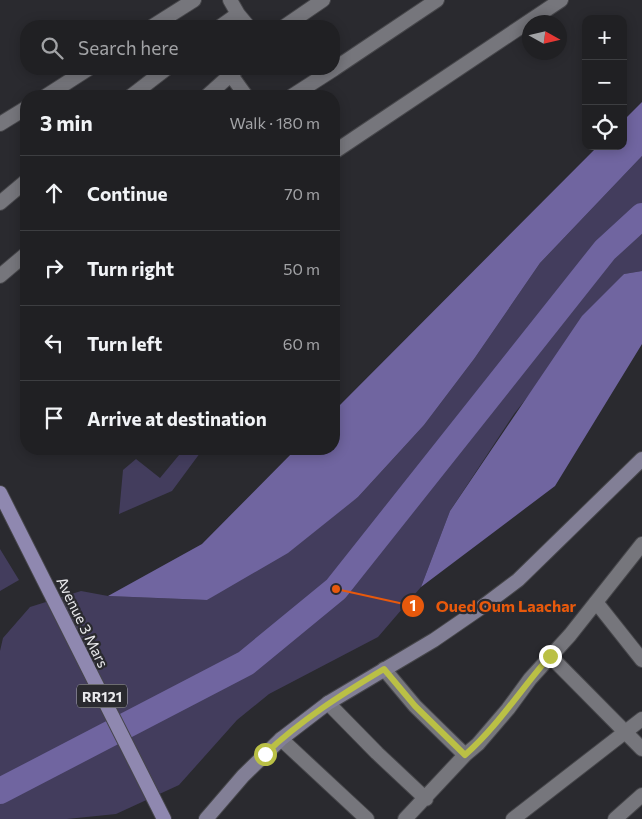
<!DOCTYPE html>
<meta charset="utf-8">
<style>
:root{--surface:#202023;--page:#2d2d30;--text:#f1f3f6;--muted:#a2a3a6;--line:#3d3e41}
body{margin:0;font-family:Commissioner,sans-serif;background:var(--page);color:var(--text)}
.controls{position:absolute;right:15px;top:15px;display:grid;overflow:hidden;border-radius:10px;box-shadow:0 2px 12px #0003}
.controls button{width:45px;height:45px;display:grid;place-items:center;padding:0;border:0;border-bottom:1px solid var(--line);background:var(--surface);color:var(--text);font:25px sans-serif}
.compass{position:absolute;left:522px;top:15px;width:45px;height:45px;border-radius:50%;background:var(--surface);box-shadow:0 2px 12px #0003;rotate:98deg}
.stop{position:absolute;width:15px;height:15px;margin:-11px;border:4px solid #bac045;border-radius:50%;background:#fff}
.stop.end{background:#bac045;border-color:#fff;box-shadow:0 1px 5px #0008}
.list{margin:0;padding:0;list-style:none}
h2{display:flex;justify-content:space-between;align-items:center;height:65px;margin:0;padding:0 20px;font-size:21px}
h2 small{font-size:16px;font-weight:400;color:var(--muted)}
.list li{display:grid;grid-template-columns:32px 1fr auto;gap:15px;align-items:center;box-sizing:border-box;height:75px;padding:0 20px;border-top:1px solid var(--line)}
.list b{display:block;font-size:19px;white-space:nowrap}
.list em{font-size:16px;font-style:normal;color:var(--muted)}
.icon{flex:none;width:28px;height:28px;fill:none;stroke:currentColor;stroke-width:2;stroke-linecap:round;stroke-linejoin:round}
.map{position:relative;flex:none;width:642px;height:819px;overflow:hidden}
.search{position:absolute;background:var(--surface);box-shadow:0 2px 12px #0003;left:20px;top:20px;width:320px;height:55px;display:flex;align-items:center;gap:12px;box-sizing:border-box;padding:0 18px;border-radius:20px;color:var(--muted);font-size:19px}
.panel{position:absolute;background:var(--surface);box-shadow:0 2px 12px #0003;left:20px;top:90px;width:320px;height:365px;border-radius:20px}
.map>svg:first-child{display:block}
.green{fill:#433d5d}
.water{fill:#7065a0}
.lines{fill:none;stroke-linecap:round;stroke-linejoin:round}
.river{stroke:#7065a0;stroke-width:26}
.minor-casing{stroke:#46464a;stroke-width:16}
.secondary-casing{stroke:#46464a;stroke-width:16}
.primary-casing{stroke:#46464a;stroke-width:16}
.minor{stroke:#76767c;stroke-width:14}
.secondary{stroke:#827f96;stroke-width:14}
.primary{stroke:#8f88b0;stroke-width:14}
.route{stroke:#bac045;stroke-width:6}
.labels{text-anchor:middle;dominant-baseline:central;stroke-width:4.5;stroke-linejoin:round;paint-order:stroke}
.shield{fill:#2a2a2f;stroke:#b0b0b3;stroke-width:1}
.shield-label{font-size:14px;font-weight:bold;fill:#e9e9ec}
.street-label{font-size:15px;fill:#e9e9ec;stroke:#2a2a2f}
.leader{fill:none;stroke:#e8590c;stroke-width:2}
.callout-dot{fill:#e8590c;stroke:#2a2a2f;stroke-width:2}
.mark-label{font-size:15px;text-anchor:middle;font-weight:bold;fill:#fff}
.callout-label{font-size:16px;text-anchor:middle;font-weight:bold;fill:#e8590c;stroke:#2a2a2f;stroke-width:4.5;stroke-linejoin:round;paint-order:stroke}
</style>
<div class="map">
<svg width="642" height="819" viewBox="0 0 642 819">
<rect width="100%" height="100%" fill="#2a2a2f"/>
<path class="green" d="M642,156V271L624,274L514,414L450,511L421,587L378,637L269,694L237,720L179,785L116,814L67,819H0V651L3,638L30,607L81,591L108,596L207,600L358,497L424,425L474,359L540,263Z
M184,449H203L172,491L119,514L123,470L136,459L160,478Z
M0,549L19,580L0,591Z"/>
<path class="water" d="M642,102V156L540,263L474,359L424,425L358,497L288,553L207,600L108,596L202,544L296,449H334V411L598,146H623V121Z
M642,271V344L555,486L421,587L450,511L582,316L624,274Z"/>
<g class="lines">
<path class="river" d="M0,791L246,663L336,589L605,250L642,216"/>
<defs>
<path id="minor" d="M230,0L238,14L248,26
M153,26L194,0
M221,26L238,14
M285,26L323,0
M334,69L437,0
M231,75L246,96
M46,96L88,69
M131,96L166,69
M207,96L237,69
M292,96L334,69
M0,124L26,108
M334,152L561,0
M0,203L26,181
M0,276L26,254
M596,602L642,660
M550,656L642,749
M384,669L415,706L465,755
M328,703L377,753L426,799
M281,739L367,819
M405,819L465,755L478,744L508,709L530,679L570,635L642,544
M513,819L642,719
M615,819L642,795"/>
<path id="secondary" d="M206,819L243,776L281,739L328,703L434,640L482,607L518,580L642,459"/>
<path id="primary" d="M0,493L164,819"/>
</defs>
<use href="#minor" class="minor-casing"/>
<use href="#secondary" class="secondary-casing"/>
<use href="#primary" class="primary-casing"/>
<use href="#minor" class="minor"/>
<use href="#secondary" class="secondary"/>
<use href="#primary" class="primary"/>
</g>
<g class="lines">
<path class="route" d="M265,754C301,720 342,694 384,669L415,706L465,755C498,726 521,689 550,656"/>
</g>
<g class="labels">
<rect class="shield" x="77" y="684.5" width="50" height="23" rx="4"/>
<g class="shield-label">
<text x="102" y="696">RR121</text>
</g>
<g class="street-label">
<text transform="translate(83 622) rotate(64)">Avenue 3 Mars</text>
</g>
</g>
<path class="leader" d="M336 589L413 606"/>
<g class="callout-dot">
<circle cx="336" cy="589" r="5"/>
<circle cx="413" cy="606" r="12"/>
</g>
<g class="mark-label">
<text x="413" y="611">1</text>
</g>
<g class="callout-label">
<text x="506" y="612">Oued Oum Laachar</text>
</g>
</svg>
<div class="controls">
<button>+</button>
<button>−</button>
<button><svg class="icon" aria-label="locate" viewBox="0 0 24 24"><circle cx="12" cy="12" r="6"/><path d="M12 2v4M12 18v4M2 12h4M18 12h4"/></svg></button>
</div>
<svg class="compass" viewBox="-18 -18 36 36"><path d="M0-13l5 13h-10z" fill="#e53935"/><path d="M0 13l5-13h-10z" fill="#a2a3a6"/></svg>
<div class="stop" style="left:265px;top:754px"></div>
<div class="stop end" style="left:550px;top:656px"></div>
<div class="search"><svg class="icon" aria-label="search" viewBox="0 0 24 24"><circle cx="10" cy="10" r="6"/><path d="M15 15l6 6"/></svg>Search here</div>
<section class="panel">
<h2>3 min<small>Walk · 180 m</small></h2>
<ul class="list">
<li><svg class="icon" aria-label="ahead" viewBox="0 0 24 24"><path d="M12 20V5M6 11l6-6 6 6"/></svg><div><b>Continue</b></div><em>70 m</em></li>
<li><svg class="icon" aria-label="right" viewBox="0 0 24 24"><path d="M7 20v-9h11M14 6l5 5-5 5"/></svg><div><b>Turn right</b></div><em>50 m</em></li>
<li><svg class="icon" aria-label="left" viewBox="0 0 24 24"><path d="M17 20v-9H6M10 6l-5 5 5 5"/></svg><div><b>Turn left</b></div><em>60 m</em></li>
<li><svg class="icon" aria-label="arrive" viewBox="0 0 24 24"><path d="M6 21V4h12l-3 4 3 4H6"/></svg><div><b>Arrive at destination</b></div></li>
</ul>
</section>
</div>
